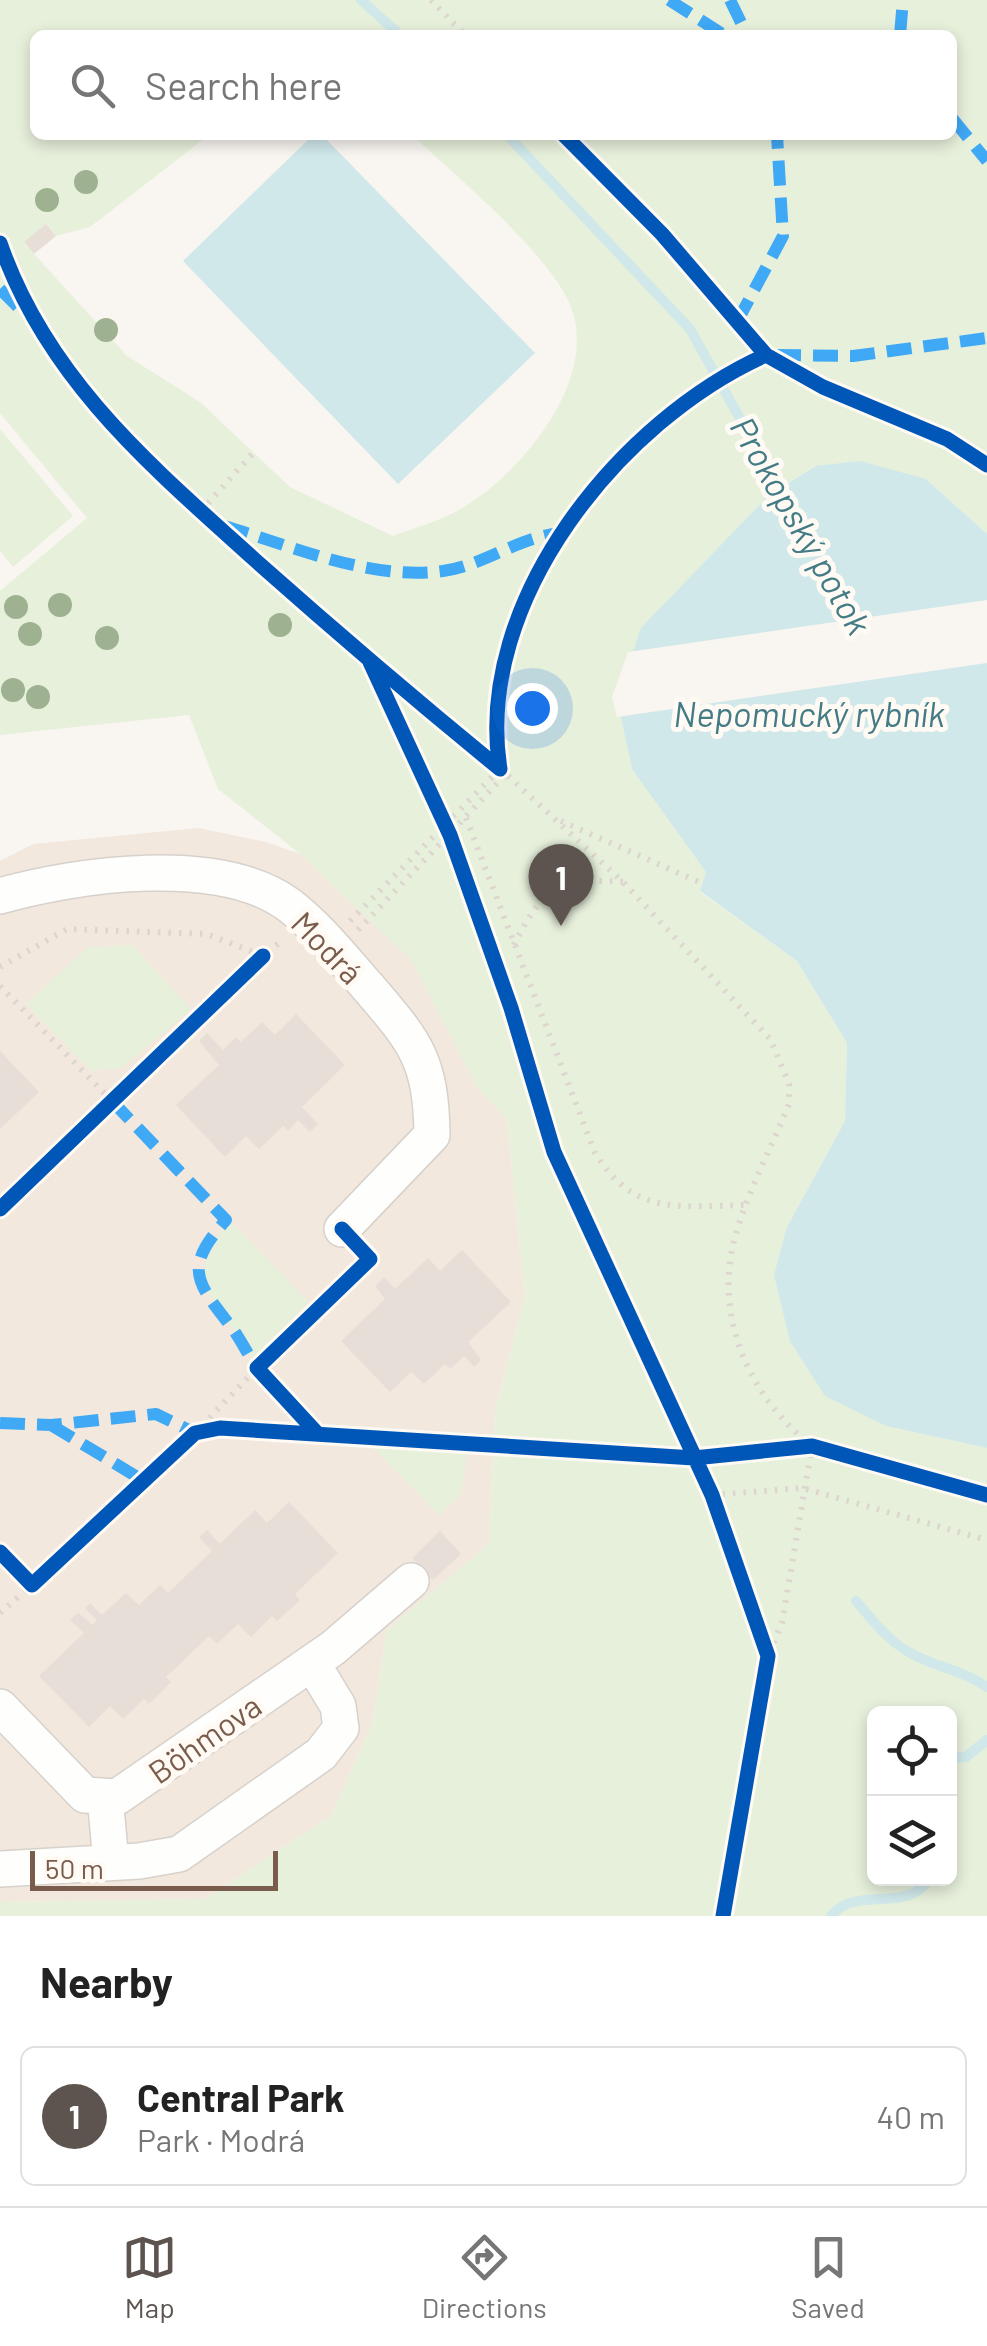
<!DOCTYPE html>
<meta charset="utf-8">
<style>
:root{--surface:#fff;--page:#f6f6f6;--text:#222;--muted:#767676;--line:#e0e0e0;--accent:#5d544f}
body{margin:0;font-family:Barlow,sans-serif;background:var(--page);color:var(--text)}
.controls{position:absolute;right:30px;bottom:30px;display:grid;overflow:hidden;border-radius:15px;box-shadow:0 5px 15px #0003}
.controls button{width:90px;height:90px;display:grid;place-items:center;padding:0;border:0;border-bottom:2px solid var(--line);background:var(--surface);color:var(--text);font:50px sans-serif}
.scale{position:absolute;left:30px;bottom:25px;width:248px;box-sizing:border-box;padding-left:10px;border:5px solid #7a5c4d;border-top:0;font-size:28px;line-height:35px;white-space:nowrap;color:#7a5c4d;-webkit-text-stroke:8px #fffaf3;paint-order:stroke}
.you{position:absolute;left:532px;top:708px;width:35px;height:35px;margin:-25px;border:8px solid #fff;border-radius:50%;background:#1a73e8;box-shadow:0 0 0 15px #1a73e833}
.badge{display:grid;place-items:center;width:65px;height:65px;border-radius:50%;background:var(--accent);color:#fff;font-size:32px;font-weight:700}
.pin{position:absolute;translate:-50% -82px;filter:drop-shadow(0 2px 5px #0008)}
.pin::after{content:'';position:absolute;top:52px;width:35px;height:30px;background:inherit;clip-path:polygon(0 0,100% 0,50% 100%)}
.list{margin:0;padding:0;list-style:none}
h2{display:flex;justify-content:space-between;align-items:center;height:130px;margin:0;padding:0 40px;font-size:42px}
h2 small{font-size:32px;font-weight:400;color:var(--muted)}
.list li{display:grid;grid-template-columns:65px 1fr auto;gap:30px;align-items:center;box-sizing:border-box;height:140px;margin:0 20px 20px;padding:0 20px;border:2px solid var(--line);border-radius:15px}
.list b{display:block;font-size:38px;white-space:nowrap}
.list p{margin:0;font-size:32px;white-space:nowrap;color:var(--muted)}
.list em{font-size:32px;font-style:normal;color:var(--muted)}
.icon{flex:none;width:55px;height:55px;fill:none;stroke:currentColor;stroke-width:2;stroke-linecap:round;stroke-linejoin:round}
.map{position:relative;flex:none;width:987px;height:1916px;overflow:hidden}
.search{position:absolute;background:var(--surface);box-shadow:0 5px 15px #0003;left:30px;right:30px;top:30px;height:110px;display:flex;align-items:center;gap:25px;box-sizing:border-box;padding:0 35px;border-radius:15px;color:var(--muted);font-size:38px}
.sheet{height:290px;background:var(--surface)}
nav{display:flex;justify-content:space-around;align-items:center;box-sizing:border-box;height:140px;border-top:2px solid var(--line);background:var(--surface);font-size:28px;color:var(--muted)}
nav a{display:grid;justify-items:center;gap:5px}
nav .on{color:var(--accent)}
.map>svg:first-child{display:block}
.residential{fill:#f2e8de}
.green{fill:#e7f0db;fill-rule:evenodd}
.water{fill:#d0e8ea}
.pier{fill:#f9f5f0}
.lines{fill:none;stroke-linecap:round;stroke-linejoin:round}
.stream{stroke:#d0e8ea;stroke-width:10}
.building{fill:#e6ded7}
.minor-casing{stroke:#d7d1cb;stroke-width:38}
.path{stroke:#dcd5d0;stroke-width:6;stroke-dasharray:2.5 8;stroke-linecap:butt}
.minor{stroke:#fefefd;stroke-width:35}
.quiet{stroke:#3fa9f5;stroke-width:12;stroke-dasharray:25 12;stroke-linecap:butt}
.cycleway-casing{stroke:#fffaf3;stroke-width:21}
.cycleway{stroke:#0057b8;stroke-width:15}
.tree{fill:#9eb190}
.labels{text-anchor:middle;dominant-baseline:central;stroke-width:10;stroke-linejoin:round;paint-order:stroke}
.street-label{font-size:32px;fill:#7a5c4d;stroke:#fffaf3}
.water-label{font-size:35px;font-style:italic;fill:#437c86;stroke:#fffaf3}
</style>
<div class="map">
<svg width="987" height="1916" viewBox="0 0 987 1916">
<rect width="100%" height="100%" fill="#f9f5f0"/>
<path class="residential" d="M199,828L266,842L300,854L412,960L477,1087L507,1119L525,1297L495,1411L489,1544L387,1630L372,1725L331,1816L205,1899L0,1902V861L33,844Z"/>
<path class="green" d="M0,0H987V534L926,479L816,466L769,495L617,698L625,728L707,872L700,892L797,961L847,1043L845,1121L787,1227L886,1426L987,1448V1916H0V1902L205,1899L331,1816L372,1725L387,1630L489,1544L495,1411L525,1297L507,1119L477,1087L411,960L300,854L218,789L189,715L0,735V591L87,518L0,413ZM35,35H952V135H412C455,175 551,255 571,307C600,382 517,478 457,511C437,522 413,528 393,536L290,487L200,402L127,356L24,243L46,224L56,236L90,227L209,135H35ZM874,1714H950V1878H874Z
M0,429L73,516L13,567L0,551Z
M132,945L191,1009L121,1068L91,1071L26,1004L88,947Z
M229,1220L309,1302L252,1360C220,1298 177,1290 229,1220Z
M370,1444L467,1448L462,1493L439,1515Z"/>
<path class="water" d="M313,135H322L535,353L398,484L183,261Z
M860,461L926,479L987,534V1448L886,1426L825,1396L790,1341L774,1275L787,1227L845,1121L847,1043L797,961L700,891L706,872L632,769L617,698L641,628L769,495L816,466Z"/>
<path class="pier" d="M987,600V663L617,717L612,697L628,652Z"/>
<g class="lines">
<path class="stream" d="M361,0L400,35
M507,135L690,329L786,501
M856,1601C874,1622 890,1643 914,1655C939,1668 964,1671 987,1687
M950,1758L966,1757L987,1740
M831,1916C859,1883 906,1916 930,1878"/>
</g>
<path class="building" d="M46,224L56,236L34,254L24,242Z
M296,1014L345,1065L302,1107L318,1124L310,1132L298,1120L288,1131L283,1126L259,1149L246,1136L225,1157L176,1105L219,1065L199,1041L207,1033L223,1050L236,1037L241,1042L262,1022L275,1035Z
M0,1051L39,1092L0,1129Z
M462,1250L511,1302L468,1342L481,1360L474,1367L464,1356L450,1369L445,1364L424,1384L411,1372L390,1392L341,1341L385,1299L375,1286L384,1277L395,1289L428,1258L440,1271Z
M289,1502L338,1553L295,1594L300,1600L277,1621L272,1616L251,1637L238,1624L217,1644L209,1636L166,1677L171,1682L149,1704L144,1699L123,1719L110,1706L89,1727L39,1676L84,1633L70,1620L78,1613L93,1625L97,1620L85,1608L90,1603L102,1615L126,1593L139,1605L160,1585L168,1593L212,1551L199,1537L207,1530L220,1544L255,1510L267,1523Z
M440,1531L461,1554L433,1580L412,1558Z"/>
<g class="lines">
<defs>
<path id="minor" d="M0,896C77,874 220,854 289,905C319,928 343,959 368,987C415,1042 431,1059 432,1135L342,1229
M0,1707L85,1795L117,1797L333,1648L411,1581
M105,1797L111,1862
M0,1869L139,1861L179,1854L321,1754L341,1728L338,1706L312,1663"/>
</defs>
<use href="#minor" class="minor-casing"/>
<path class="path" d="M431,0L465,35
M564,135L662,234L766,355L823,387L947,439L987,465
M0,243L33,322L63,369L116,432L370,662L506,774L623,882L771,1040L789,1084V1104C771,1149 746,1194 734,1241C714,1319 751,1399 812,1446L782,1623L768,1656
M201,511L254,452
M371,664L450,835L511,1008L554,1152L694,1458
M499,767C473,601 621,420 766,355
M466,818L595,1153C635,1217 678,1206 747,1205
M561,821L699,882
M350,921L500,769
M358,930L506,774
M514,945C543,887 558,877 623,882
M0,967L67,929L207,934L263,956L279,943L282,946
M0,986L112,1101
M195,1433L257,1368
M712,1495L802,1488L987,1540
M0,1613L32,1585"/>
<use href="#minor" class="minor"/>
<path class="quiet" d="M669,0L724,35
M730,0L747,35
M900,35L903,0
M952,118L987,161
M0,289L22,311
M737,322L783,236L777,135
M776,355L853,356L987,338
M224,526C292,546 371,581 443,571C483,566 516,538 560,533
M112,1101L226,1220C181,1270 198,1283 232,1328C241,1340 248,1355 257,1368
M0,1423L51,1425L156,1414L195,1433
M51,1425L144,1481"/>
<defs>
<path id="cycleway" d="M564,135L662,234L766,355L823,387L947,439L987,465
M0,243C47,379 151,466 255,560C335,631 417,701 500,769
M370,662L450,835L511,1008L554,1152L712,1495L768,1656L723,1916
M500,769C473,602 620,420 766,355
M0,1209L263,956
M316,1432L257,1368L370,1259L342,1229
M0,1552L32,1585L195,1433L220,1428L694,1458L812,1446L987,1495"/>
</defs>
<use href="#cycleway" class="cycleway-casing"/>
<use href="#cycleway" class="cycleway"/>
</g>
<g class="tree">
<circle cx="86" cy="182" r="12"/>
<circle cx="47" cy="200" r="12"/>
<circle cx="106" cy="330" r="12"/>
<circle cx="60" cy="605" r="12"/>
<circle cx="16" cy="607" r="12"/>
<circle cx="280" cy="625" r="12"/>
<circle cx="30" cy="634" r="12"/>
<circle cx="107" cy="638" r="12"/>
<circle cx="13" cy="690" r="12"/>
<circle cx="38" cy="697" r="12"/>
</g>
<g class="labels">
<g class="street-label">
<text transform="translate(328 947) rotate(46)">Modrá</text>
<text transform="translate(204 1738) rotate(-35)">Böhmova</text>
</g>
<g class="water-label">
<text transform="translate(802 525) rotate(60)">Prokopský potok</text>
<text x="809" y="713">Nepomucký rybník</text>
</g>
</g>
</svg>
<div class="controls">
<button><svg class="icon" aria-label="locate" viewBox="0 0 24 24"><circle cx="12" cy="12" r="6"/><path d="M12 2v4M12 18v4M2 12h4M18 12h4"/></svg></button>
<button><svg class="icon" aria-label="layers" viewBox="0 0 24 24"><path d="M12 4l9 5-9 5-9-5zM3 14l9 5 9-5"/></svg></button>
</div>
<div class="scale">50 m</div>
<div class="you"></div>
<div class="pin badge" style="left:561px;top:926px">1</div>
<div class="search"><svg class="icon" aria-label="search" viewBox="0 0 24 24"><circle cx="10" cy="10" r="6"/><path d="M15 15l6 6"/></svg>Search here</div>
</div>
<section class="sheet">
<h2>Nearby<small></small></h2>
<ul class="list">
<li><span class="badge">1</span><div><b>Central Park</b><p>Park · Modrá</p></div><em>40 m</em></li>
</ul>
</section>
<nav>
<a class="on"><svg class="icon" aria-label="map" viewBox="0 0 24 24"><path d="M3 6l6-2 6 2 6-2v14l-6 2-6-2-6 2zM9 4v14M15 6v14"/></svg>Map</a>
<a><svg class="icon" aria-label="directions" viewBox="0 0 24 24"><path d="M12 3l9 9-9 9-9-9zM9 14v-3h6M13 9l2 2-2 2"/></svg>Directions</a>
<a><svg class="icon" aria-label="saved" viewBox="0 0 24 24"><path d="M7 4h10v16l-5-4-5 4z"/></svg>Saved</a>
</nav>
